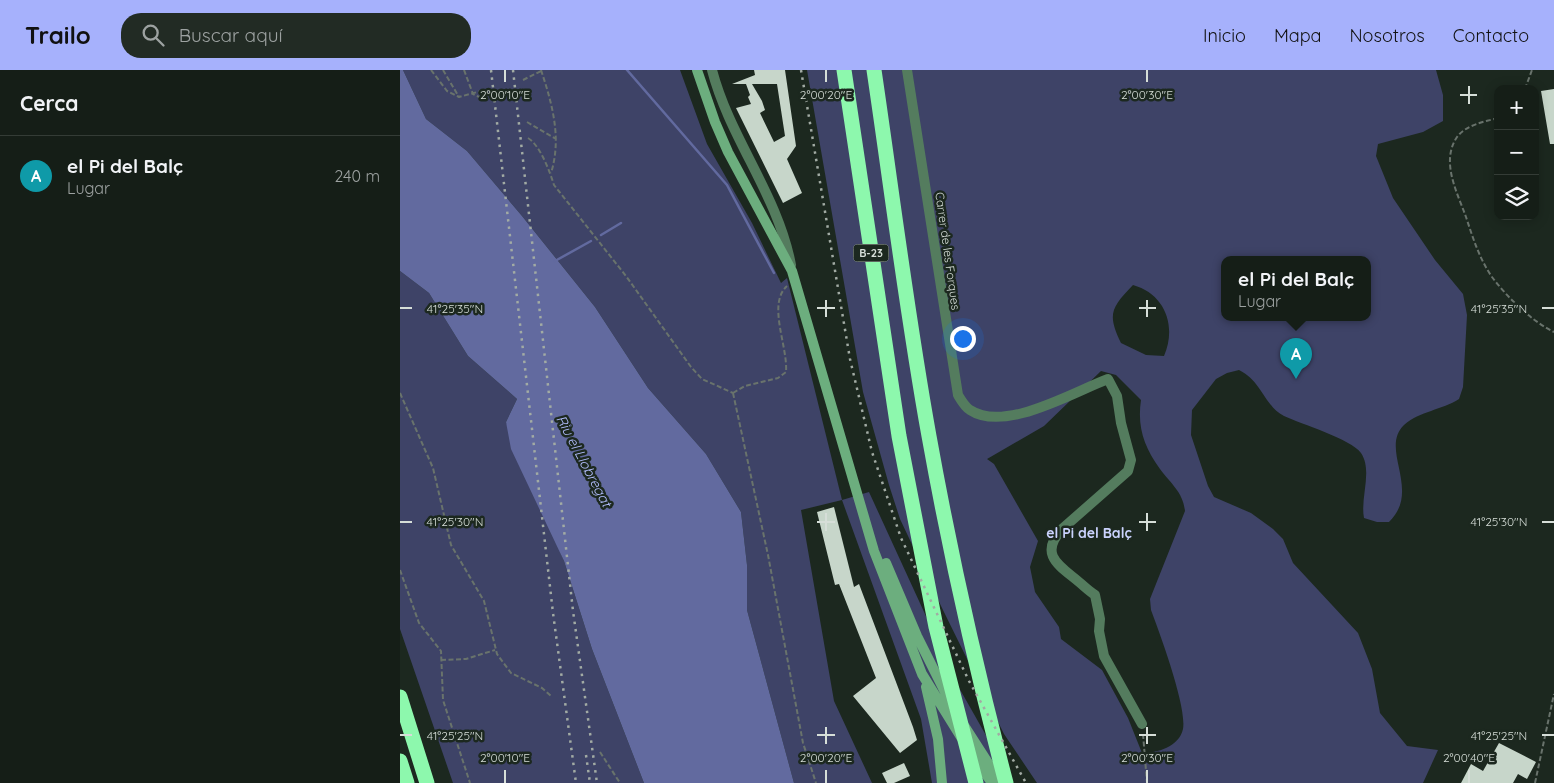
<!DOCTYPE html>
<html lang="es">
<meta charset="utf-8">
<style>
:root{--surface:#151e17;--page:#222b24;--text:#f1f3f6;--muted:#9da2a1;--line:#343c36;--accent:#a6b1fc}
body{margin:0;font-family:Quicksand,sans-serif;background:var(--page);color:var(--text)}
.controls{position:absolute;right:15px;top:15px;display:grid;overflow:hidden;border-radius:10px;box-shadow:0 2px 12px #0003}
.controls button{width:45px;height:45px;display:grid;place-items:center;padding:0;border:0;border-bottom:1px solid var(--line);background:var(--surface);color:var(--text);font:25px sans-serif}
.you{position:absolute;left:562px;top:268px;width:18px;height:18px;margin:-12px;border:4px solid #fff;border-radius:50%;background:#1a73e8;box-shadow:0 0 0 8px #1a73e833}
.badge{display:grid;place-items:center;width:32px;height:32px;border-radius:50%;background:var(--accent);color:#fff;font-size:16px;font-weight:700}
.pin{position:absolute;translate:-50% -41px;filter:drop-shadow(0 1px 2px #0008)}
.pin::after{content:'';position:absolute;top:26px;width:18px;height:15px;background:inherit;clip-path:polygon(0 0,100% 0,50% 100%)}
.popup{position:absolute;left:821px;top:186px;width:150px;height:65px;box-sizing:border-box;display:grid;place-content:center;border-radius:10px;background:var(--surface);filter:drop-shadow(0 1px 4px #0005);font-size:16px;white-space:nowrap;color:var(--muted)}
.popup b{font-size:19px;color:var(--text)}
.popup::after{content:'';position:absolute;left:50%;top:100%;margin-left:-10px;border:10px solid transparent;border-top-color:var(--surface)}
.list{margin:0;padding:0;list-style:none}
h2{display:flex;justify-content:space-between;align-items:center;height:65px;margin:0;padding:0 20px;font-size:21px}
h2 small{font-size:16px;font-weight:400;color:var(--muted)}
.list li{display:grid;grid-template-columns:32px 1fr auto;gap:15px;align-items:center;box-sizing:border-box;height:80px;padding:0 20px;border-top:1px solid var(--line)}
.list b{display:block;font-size:19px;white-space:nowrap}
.list p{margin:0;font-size:16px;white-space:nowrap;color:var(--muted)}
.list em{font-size:16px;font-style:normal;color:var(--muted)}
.icon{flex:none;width:28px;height:28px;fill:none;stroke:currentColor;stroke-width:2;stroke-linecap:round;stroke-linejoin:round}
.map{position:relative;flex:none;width:1154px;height:713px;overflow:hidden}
header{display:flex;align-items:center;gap:30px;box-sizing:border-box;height:70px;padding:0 25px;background:var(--accent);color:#111}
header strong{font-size:24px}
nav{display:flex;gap:28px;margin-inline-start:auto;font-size:18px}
.search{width:350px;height:45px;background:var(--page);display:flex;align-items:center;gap:12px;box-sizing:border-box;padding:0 18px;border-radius:20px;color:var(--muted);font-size:19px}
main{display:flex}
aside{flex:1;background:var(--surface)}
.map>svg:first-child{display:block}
.green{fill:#3e4367;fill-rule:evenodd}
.water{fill:#626a9f}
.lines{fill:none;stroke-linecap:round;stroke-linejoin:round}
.stream{stroke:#626a9f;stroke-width:2.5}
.building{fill:#c7d6ca;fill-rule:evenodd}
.path{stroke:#69736c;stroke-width:2;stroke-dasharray:5 2.5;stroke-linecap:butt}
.minor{stroke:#547c5e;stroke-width:10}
.tertiary{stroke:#547c5e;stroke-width:10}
.secondary{stroke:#6cae7e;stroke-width:10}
.motorway{stroke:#8df8ad;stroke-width:15}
.rail{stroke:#a2aba4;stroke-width:2.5;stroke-dasharray:2.5 5;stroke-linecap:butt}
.ticks{fill:none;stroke:#d6ded8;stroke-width:2}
.labels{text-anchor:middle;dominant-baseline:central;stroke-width:5;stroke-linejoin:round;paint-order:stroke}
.shield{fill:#1c281f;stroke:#9ea7a0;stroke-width:1}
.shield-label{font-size:11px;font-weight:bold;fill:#d6ded8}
.street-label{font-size:12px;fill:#d6ded8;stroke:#1c281f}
.water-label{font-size:14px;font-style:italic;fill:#b3befe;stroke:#1c281f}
.neighbourhood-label{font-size:14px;font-weight:bold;fill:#cbd3fe;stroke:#1c281f}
.ticks-label{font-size:12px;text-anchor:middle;fill:#d6ded8;stroke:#1c281f;stroke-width:5;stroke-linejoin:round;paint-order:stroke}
</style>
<header>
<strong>Trailo</strong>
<div class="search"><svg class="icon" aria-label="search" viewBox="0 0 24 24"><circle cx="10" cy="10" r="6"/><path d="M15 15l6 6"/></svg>Buscar aquí</div>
<nav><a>Inicio</a><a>Mapa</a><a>Nosotros</a><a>Contacto</a></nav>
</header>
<main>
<aside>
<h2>Cerca<small></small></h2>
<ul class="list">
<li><span class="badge" style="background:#0f9aa8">A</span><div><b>el Pi del Balç</b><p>Lugar</p></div><em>240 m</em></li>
</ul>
</aside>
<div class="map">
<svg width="1154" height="713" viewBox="0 0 1154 713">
<rect width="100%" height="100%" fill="#1c281f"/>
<path class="green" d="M3,0H280L307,74L352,153L381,213L387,208L442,430L469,422L558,616L613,713H532L521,649L442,430L401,440L434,631L472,713H394L347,540V495L341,442L306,384L248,318L195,237L122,146L67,81L26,49Z
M407,0H1036L1043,25V51L1023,62L978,74L976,86L993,128L1035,190L1063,224L1067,245L1063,317L1059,329C1042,340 1020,341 1004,355C979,379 1022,420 989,452H977L964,448C960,427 973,401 961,383C951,369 901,354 884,346C865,337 862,311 839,300L827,303L816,309L792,340L791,365L808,416L814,427L851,443L873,459L883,469L893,493L958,563L972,599L980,643L1007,676L1038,680L1023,713H637L604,664L542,538L500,449L489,415L463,322ZM825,190H967V248H825ZM733,215C765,224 777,256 764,286L746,285L721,273C707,244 711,238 733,215ZM701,301L716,305L741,330C737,357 744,377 760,399C771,414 783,422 785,441L750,529L751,540C760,564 787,637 783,659C779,677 757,683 742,683L728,648L702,600L661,569L659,557L635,522L630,497L638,471L594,394L587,389L644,356Z
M0,201L29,223L68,286L117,329L106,352L164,491L192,579L244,713H53L0,559Z"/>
<path class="water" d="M0,0H3L26,49L67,81L122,146L195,237L248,318L306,384L341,442L347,495V540L394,713H244L192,579L164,491L111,379L106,352L117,329L68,286L29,223L0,201Z"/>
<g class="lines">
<path class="stream" d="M227,0L327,115L374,203
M201,165L221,153
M155,191L191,171"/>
</g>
<path class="building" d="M354,0H385L396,76L387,89L402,123L383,133L336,38L351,34L348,27L350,25L346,14H332L355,5ZM352,14H377L385,66L374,72L360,43L365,40L362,31Z
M1154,19V74H1150L1141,21Z
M434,437L454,517L459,514L513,657L517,670L500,683L453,626L476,608L439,514L435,515L417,442Z
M1099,673L1136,692L1127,709L1118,704L1113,713H1061L1071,694L1083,701Z
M504,693L510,706L494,713H487L482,703Z"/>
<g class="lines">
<path class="path" d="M31,0L47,21L59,27L81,21
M43,0L59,27
M64,0L73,24L81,28
M141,0C152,33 162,68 151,103
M123,10L141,1
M1125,19L1132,0
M1098,48C1083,52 1066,55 1057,67C1040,92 1058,124 1066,147C1073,168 1079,188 1092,207C1108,228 1130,250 1154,262
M127,52L156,69
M128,68C140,75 150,102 154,115L226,206L291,297L302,309L333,323
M0,323L33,398L51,475L84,531L97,584L111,603L142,618L151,626
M333,323L368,485L403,673L416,713
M333,323L345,316L378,308L386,302C388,276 367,234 387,216
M0,500L19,553L41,581L43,630L70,713
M41,590L66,589L95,580
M743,664L747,713
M200,682L220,713
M1135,713L1154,624"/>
<path class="minor" d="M507,0L558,325C561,330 565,337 570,340C605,363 673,322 708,309L717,326L721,353L731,390L728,401L662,459C638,485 660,496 679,512C685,517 689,521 695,525L700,549L699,561L704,586L742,654"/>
<path class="tertiary" d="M312,0C330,69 378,125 391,195"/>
<path class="secondary" d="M297,0L315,52L328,82L392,201L474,481L522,604L561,667
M486,493L517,566L551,634
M526,617L538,669L542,713
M565,657L601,713
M572,685L592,713"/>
<path class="motorway" d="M444,0L499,366L536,557L576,713
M474,0C492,122 507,245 529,366C550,483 576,599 606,713
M0,627L27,713
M0,691L7,713"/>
<path class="rail" d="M91,0L153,543L176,713
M113,0L173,541L197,713
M401,0L450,289L472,382L501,468L569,611L626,713
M186,685L190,713"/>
</g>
<path class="ticks" d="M105,0V12M426,0V12M747,0V12M1069,16V34M1060,25H1077M426,230V247M747,230V247M0,238H12M417,238H435M739,238H756M1142,238H1154M426,443V461M747,443V461M0,452H12M417,452H435M739,452H756M1142,452H1154M426,657V674M747,657V674M0,665H12M417,665H435M739,665H756M1142,665H1154M105,700V713M426,700V713M747,700V713M1069,700V713"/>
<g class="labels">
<rect class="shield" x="453.5" y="174.5" width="35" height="17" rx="4"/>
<g class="shield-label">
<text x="471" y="183">B-23</text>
</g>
<g class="street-label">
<text transform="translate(548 181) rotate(82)">Carrer de les Forques</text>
</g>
<g class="water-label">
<text transform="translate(184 391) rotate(62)">Riu el Llobregat</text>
</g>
<g class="neighbourhood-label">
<text x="689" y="463">el Pi del Balç</text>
</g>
</g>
<g class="ticks-label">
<text x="105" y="29">2°00'10"E</text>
<text x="426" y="29">2°00'20"E</text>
<text x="747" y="29">2°00'30"E</text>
<text x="55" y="243">41°25'35"N</text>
<text x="1099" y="243">41°25'35"N</text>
<text x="55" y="456">41°25'30"N</text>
<text x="1099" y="456">41°25'30"N</text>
<text x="55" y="670">41°25'25"N</text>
<text x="1099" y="670">41°25'25"N</text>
<text x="105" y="692">2°00'10"E</text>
<text x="426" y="692">2°00'20"E</text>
<text x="747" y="692">2°00'30"E</text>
<text x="1069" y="692">2°00'40"E</text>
</g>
</svg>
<div class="controls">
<button>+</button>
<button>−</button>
<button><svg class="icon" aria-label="layers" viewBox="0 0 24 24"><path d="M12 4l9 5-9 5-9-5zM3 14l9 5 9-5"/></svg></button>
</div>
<div class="you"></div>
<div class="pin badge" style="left:896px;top:309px;background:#0f9aa8">A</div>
<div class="popup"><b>el Pi del Balç</b>Lugar</div>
</div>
</main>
